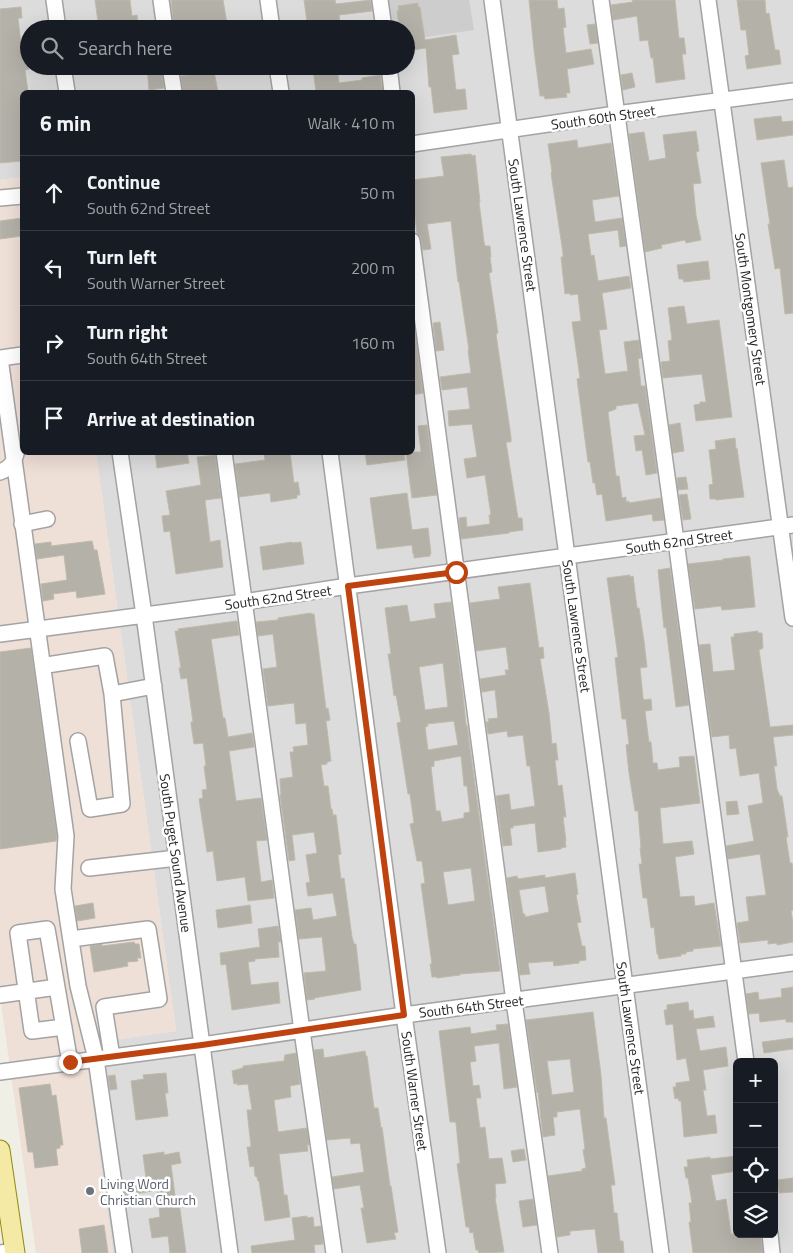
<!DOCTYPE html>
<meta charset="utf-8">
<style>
:root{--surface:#171b24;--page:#20242c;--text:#f1f3f6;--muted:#9ea1a6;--line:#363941}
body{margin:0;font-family:"Titillium Web",sans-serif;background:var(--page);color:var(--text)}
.controls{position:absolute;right:15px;bottom:15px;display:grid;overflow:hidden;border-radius:8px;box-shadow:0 5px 20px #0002}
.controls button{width:45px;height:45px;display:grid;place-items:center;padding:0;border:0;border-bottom:1px solid var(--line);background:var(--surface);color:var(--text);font:25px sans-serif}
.stop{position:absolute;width:15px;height:15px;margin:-11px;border:4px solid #bf430f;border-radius:50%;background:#fff}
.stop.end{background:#bf430f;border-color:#fff;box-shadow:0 1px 5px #0008}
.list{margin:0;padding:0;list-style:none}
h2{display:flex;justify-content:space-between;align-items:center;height:65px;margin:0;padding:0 20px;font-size:21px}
h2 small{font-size:16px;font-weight:400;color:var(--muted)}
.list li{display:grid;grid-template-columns:32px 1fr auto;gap:15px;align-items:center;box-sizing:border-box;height:75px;padding:0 20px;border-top:1px solid var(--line)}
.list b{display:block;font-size:19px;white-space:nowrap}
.list p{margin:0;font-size:16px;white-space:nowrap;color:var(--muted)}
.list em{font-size:16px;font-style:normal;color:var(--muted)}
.icon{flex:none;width:28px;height:28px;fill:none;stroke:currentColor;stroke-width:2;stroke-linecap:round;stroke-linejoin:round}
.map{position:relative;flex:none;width:793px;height:1253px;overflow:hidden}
.search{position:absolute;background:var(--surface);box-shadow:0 5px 20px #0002;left:20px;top:20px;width:395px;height:55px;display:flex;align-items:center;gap:12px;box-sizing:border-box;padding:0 18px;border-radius:28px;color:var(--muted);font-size:19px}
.panel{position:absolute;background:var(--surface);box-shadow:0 5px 20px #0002;left:20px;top:90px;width:395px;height:365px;border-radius:8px}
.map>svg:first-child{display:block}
.residential{fill:#dddcdc;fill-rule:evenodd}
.commercial{fill:#eedfd7}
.religious{fill:#cdcdcd}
.building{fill:#b4b1a9;stroke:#c0baa9;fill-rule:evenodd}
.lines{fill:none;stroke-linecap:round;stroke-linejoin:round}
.minor-casing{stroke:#a3a3a3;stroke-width:18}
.major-casing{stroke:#8f8a0b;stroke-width:21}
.minor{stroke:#fff;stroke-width:15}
.major{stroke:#f5eaa5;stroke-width:19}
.route{stroke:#bf430f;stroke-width:6}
.worship-dot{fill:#6b7280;stroke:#fff;stroke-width:2}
.labels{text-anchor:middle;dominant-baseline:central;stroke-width:5;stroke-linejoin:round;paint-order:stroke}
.street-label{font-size:14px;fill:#1f1f1f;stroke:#fff}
.worship-label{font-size:14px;fill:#5b616d;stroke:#fff;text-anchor:start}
</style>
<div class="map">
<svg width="793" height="1253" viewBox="0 0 793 1253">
<rect width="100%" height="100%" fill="#efefe6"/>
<path class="residential" d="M0,0H793V1253H113L84,1044L176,1031L96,453L412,452V92H22V177L0,180ZM29,29H406V66H29ZM737,1062H774V1234H737Z"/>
<path class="commercial" d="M22,177V452L96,453L176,1031L84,1044L113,1253H36L0,995V180Z"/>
<path class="religious" d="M372,0H469L474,30L406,40V29H377Z"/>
<path class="building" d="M95,0H130L132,16L137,15L139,29H99Z
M171,0H223L228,29H174Z
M304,0H335L336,4L371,0L372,11L339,15L341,29H308Z
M529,0H557L558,9L564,8L566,27L563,28L566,53L591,49L594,64L567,69L570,93H566L567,97L545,99L544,96H540L534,50Z
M632,0H675L679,38H684L686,54H682L685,79L656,83L653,58H651L648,40L640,41L637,16L613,20L611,5L633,2Z
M737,0H765L766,14L769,13L775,50H779L781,64L747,69L745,56L749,55L746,30H741Z
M418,3V7H420L425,40L456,35L459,54L452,55L456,90L465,89L467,109L434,113L431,87H429L426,48L406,51V29H402L401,26H399L397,11L399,10L398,6Z
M21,7L22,18H18L21,45L26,44L29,69L25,70L28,92H22V161L0,163V9Z
M595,24L598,43L590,44L587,25Z
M147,66H161L164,88L149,90Z
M194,66H213L218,92H183L181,76L196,74Z
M315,66H337L339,83L362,80V78L380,75L383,92H316L313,69L315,68Z
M632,73L635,87L623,90L621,75Z
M781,116L782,122L793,121V135L757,140L754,119Z
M696,131L699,151L696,152L701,183L693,184L696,215L701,240L686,243L685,240L661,245L662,248L645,252L629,134L644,132L649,161L666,158L663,135Z
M577,140L578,148L611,143L619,196L592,200L595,222L622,218L626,246L620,247L618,230L588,234L591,256L594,255L598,281L629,276L631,288L602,293L607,329L599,330L605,374L628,371L624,342L639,340L641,358L638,359L641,386H645L657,473L646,475L642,450L636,451L634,436L645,435L638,403L616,406V409L608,412L616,476H619L622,498L626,497V502L629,501V503L661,498L664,520L653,521L652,514L606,521L602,494L597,495L595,483H593L590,462H588L577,379L580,378L572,322L581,321L578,294L570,295V293L565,294L561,257H563V253L551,173L552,172L548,144Z
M471,154L472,156L475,155L480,202H479L484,242L485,246H490L491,257H490L492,272L489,273L498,333L496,334L511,437V442H506L518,518H522L523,530L509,532V533L461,539L459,518L466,517L467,527L490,524L489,515H491L485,475L467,478L464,459L477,457L472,424L449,426L448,411L470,409L467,387L442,390L440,377L471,373L468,350H469L459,282H458L451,221L427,224L431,249L423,250L421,239L420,236L417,233L412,193V180L444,176L441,157Z
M784,160L788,188L793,187V313L785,314L780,268L775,269L770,237L768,224H770L761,163Z
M22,218V236L0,239V221Z
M708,261L710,279L684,282L683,279H679L677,265Z
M684,306L687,324L719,320L732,417L696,421L694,405L700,404V402H706L702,374L663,378L661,362L670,361L668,341L672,340L668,308Z
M440,322L444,350L436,351L433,323Z
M412,327H414L423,393L412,395Z
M680,423L684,451L673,453L669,425Z
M427,425L437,495L412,498L406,452H421L418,426Z
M735,438L736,449L737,448L744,497L716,500V499H710L709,485L713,484L709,450L716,449L715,441Z
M155,452H187L189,463L157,468Z
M264,452H290L294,483L298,482L300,495H297V498L271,502L270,493L239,497L235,464L265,460Z
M365,452H404L405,460L367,465Z
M215,455L221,498L205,500L210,542L220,540L223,567L176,574L170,531L164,532L162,516L170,515L166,491L201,485L197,457Z
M686,477L688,489L678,490L677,478Z
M407,493L412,530L428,528L431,554H430V556L414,558V554H413L412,545L377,549L370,498Z
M687,494L691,519L683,520L679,495Z
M92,541L94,550H97L105,594L77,598L76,591L53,594L54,599L43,601L41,584L67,580L64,555L37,559L35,544L51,542V546Z
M292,542V543L301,542L304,564L263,570L260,547Z
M749,556L750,558L755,607L722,610L721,606L695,609L688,564L723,560V559Z
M670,568L689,705L676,707L666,627L664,628L662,610L658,570Z
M630,575V577L633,576L637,608H639L644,641L647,667L640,668L643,698L644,700L651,699L652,710L645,711L648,735L649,742H651L653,763H657L658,770L680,767L679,757L694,756L698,788L700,803L660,808L663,844L692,841L694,854L675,857L680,897L694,896L695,906L714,903L721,946L693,949V951L686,952V954H681V956L659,959L658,954H657L654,927L651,928L647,898H643L639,864H642L640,848H641L638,811H635L629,773L626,745L629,744L626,719H622L615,658L618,657L607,578Z
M530,583L539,648L543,647L544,658L540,659L549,713L552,744L556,743L558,760H555L558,786L562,785L566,817H563L566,841H565L566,847L561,848V849L538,852L535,823L513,826V828H510L512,845L503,846L496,796L509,794L511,810L535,806L530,766H527L523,735L508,737L507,731L488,734L486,722H489L488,719L498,718L495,690L482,692L480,679L506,675L505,670H509L506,647L476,651L470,603L500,599L498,587Z
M451,602L463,695L466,725H467L500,971L460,974V975L437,978V977H432L430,964H432L421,884L425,883L422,861H417L410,824L414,823L410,794H408L397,723L401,722L396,695L394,696L391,674L388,654H391L385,608L407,605L410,622L436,618L434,604ZM443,663L448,707L425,710L419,667ZM454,721L458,745L428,750L425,727L428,726L427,724ZM461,756L464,786H467L470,812L464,813V818L442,822L440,811H436L431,767L434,766V761ZM471,868L475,901L448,905L443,872Z
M311,613V614H314L326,709L328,708L330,720L326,721L331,761L327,762V764L321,765L324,786H328L331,809H332L333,815H336L341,854L338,855L341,879L344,878L352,937L354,944H356L361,990L314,998L315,999L307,1000L304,973L326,971L322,937L299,939L295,910L311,908L313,920L337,916L333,893L308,896L306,883L310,882L306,855L317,853L314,832L292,835L295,860L289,861L280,795H281L280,779L293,777L290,752H294L293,747L308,745L306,723L296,724L294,703L268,706L263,669L277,667L273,634L258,636L256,622L278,620V618Z
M237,621L239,635L211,639L223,718H225L228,737L252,733L254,747L229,751L236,801L261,798L267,840L256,841L261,882L272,880L274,898L248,901L245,877L217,881L213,851L207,852L199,799L203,798L202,790L207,789L204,766H206L203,743L194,744L191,724V722H193L187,678L181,679L179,668H181L175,631H179L178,629Z
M758,631V633H762L763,648L759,650L770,727L793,725V735L773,737L777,766H774L777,789L780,796H782L788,837H786L790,863H792L793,869V910L791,911L793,923V942L777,945V943L768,944V940L740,943L737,923L749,921L746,897L766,895L760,854L728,859L726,846L754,841L748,806L763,803L759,773L740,776L736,748L730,749L729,735L712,737L699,645L710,644L713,672L735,670L731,637H734V634Z
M31,648L57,836L56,841L0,849V652Z
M737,801L739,814L727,815L726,802Z
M575,873L578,894L576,895L581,922L577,923L582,946H585L586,960L579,961V963L554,966L553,961L528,963L530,974L520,975L507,878L517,876L518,879L545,875V878ZM545,886L549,912L525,917V914H523L519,890Z
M93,903L95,918L77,921L75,906Z
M250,905L252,923L218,928L216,910Z
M278,926L281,942H278L279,957L255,959V961L248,962L251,985L278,982L280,1003L232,1010L226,964L221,965L220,953L260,947L258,929Z
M134,942L135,944H139L141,958H137L138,961L127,962L128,966L94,972L90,946L102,944V946Z
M793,987V1022H786V1019L760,1022L759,1013L749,1014L746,994L758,992L759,1000L782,997L781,989Z
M688,1002L689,1011L693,1010L694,1019L713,1016L715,1027L696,1029L700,1051L726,1047L728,1066L703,1070L706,1090H703L707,1116L715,1115L717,1133L684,1137L681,1101H679L678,1098L675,1099L673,1087H676V1083L690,1081L686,1058L677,1060L673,1024L666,1025L664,1010H667V1005Z
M593,1012L601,1075L604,1118H606L615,1185H611L614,1213H617L620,1241H623L624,1253H598L595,1229L570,1231V1235L557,1237L548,1176L582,1171V1169L586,1168L583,1150L585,1149L580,1109L557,1112V1117H553L555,1135L543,1137L538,1092L537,1093L526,1020ZM570,1059L574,1092L552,1095L547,1061Z
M508,1024L517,1087L504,1089L499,1043L474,1046L476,1061L470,1062L473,1086L479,1085L481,1098H476L480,1128L485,1127L489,1159L502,1158L506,1183L495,1184L496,1198H495L504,1252L479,1253L478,1250H476L473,1232L470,1233L469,1227H466L457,1164L460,1163L456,1123L455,1122H450L439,1031L470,1027L471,1034L497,1030L496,1025Z
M793,1038V1049L764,1053L762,1042Z
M323,1049L324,1058L365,1051L366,1056H367L374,1108H378L381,1128L382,1127L390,1186H391L398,1232L394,1233L396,1239L367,1243L361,1208H364L360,1185L334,1189L332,1177L364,1172L360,1143L351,1144L350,1138L327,1140L314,1050Z
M296,1053L300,1084L290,1086L291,1097L274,1100L278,1132L307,1128L309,1142V1145H307L308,1151L279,1154L284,1195H287L290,1217L265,1221L259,1181H258L257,1177L255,1176L254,1166L250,1167L247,1147H251L247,1110H252L248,1084L237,1085V1083L234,1084L232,1071L243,1068V1066L284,1061L285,1055Z
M166,1073L168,1093H165L168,1116L136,1120L131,1081L144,1079L143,1075Z
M115,1075L117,1089L110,1090L108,1076Z
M50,1084L52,1096L56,1095L63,1145H60V1148L56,1149L58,1165L35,1168L33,1152H28L19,1088Z
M524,1149L526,1160L513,1162L511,1151Z
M164,1152V1155L179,1152L181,1163L171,1165L176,1203L179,1202L186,1253H170L168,1236L152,1238L149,1219L160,1217L157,1190L135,1194V1195L125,1197L123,1181L146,1178L143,1155Z
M737,1156V1171L711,1175L716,1201L726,1199L731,1234H760L763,1253H693L689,1222H691L689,1203H692L688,1178H686L684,1167H688L687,1160L710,1157V1159Z
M793,1178V1192L779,1193L777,1180Z
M533,1199L537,1225L523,1227L519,1201Z
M307,1216V1218L313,1217L314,1227L321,1226L323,1244L314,1245L315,1253H252L251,1246L295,1240L292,1218Z
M104,1225L108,1253H82L79,1229Z"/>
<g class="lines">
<defs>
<path id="minor" d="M54,0L58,29
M161,0L165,29
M268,0L272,29
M380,0L384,29
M492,0L661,1253
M601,0L676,541L746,1062
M708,0L793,618
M63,66L67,92
M170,66L174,92
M277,66L281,92
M389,66L392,92
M412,144L616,114L793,91
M0,198L22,196
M412,241L514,1001L550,1253
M0,358L66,836L63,889L78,986L96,1059L124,1253
M0,358L22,355
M120,452L144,615L230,1253
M224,452L302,1031L334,1253
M330,452L404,1015L438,1253
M0,472C10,468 13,464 16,454
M22,524L47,519
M0,634L244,602L348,586L793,525
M47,665L105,656L112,694L122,804L90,809L78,741
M112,694L154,686
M89,868L177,858
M71,939L148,929L159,999L104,1007L112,1057
M0,995L57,987
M64,1027L32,1031L18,933L47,929L70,1063
M0,1072L202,1045L404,1015L793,963
M770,1234L772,1253
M0,1253L14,1251"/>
<path id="major" d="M0,1150L15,1253"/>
</defs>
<use href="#minor" class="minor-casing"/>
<use href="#major" class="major-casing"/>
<use href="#minor" class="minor"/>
<use href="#major" class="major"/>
</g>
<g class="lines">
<path class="route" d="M70,1062L202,1045L404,1015L348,586L456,572"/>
</g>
<circle class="worship-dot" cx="90" cy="1191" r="5"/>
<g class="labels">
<g class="street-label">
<text transform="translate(603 117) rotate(-8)">South 60th Street</text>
<text transform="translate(523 225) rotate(82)">South Lawrence Street</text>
<text transform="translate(751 309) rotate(82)">South Montgomery Street</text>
<text transform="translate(679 541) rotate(-8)">South 62nd Street</text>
<text transform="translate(278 597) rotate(-8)">South 62nd Street</text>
<text transform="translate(577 626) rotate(82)">South Lawrence Street</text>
<text transform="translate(176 853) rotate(82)">South Puget Sound Avenue</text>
<text transform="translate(471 1006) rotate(-7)">South 64th Street</text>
<text transform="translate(631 1028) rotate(82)">South Lawrence Street</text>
<text transform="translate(415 1091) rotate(82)">South Warner Street</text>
</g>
<g class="worship-label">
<text x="100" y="1183">Living Word<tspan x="100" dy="16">Christian Church</tspan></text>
</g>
</g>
</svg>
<div class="controls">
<button>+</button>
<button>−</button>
<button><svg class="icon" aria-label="locate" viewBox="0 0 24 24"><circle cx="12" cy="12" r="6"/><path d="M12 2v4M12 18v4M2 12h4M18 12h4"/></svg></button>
<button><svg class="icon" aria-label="layers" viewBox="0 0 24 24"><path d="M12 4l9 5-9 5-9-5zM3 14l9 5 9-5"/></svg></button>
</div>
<div class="stop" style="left:456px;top:572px"></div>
<div class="stop end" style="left:70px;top:1062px"></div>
<div class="search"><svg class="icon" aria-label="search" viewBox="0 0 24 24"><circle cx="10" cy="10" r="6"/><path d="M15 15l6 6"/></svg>Search here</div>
<section class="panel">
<h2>6 min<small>Walk · 410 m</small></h2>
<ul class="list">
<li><svg class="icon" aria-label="ahead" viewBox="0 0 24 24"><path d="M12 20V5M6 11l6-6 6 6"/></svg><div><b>Continue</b><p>South 62nd Street</p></div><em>50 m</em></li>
<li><svg class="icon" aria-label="left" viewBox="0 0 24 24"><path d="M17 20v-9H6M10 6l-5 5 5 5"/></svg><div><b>Turn left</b><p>South Warner Street</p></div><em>200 m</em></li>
<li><svg class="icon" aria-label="right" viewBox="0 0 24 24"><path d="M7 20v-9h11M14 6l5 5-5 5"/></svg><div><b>Turn right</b><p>South 64th Street</p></div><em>160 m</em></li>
<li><svg class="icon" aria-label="arrive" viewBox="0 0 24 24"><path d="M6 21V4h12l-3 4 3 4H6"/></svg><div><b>Arrive at destination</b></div></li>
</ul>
</section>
</div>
